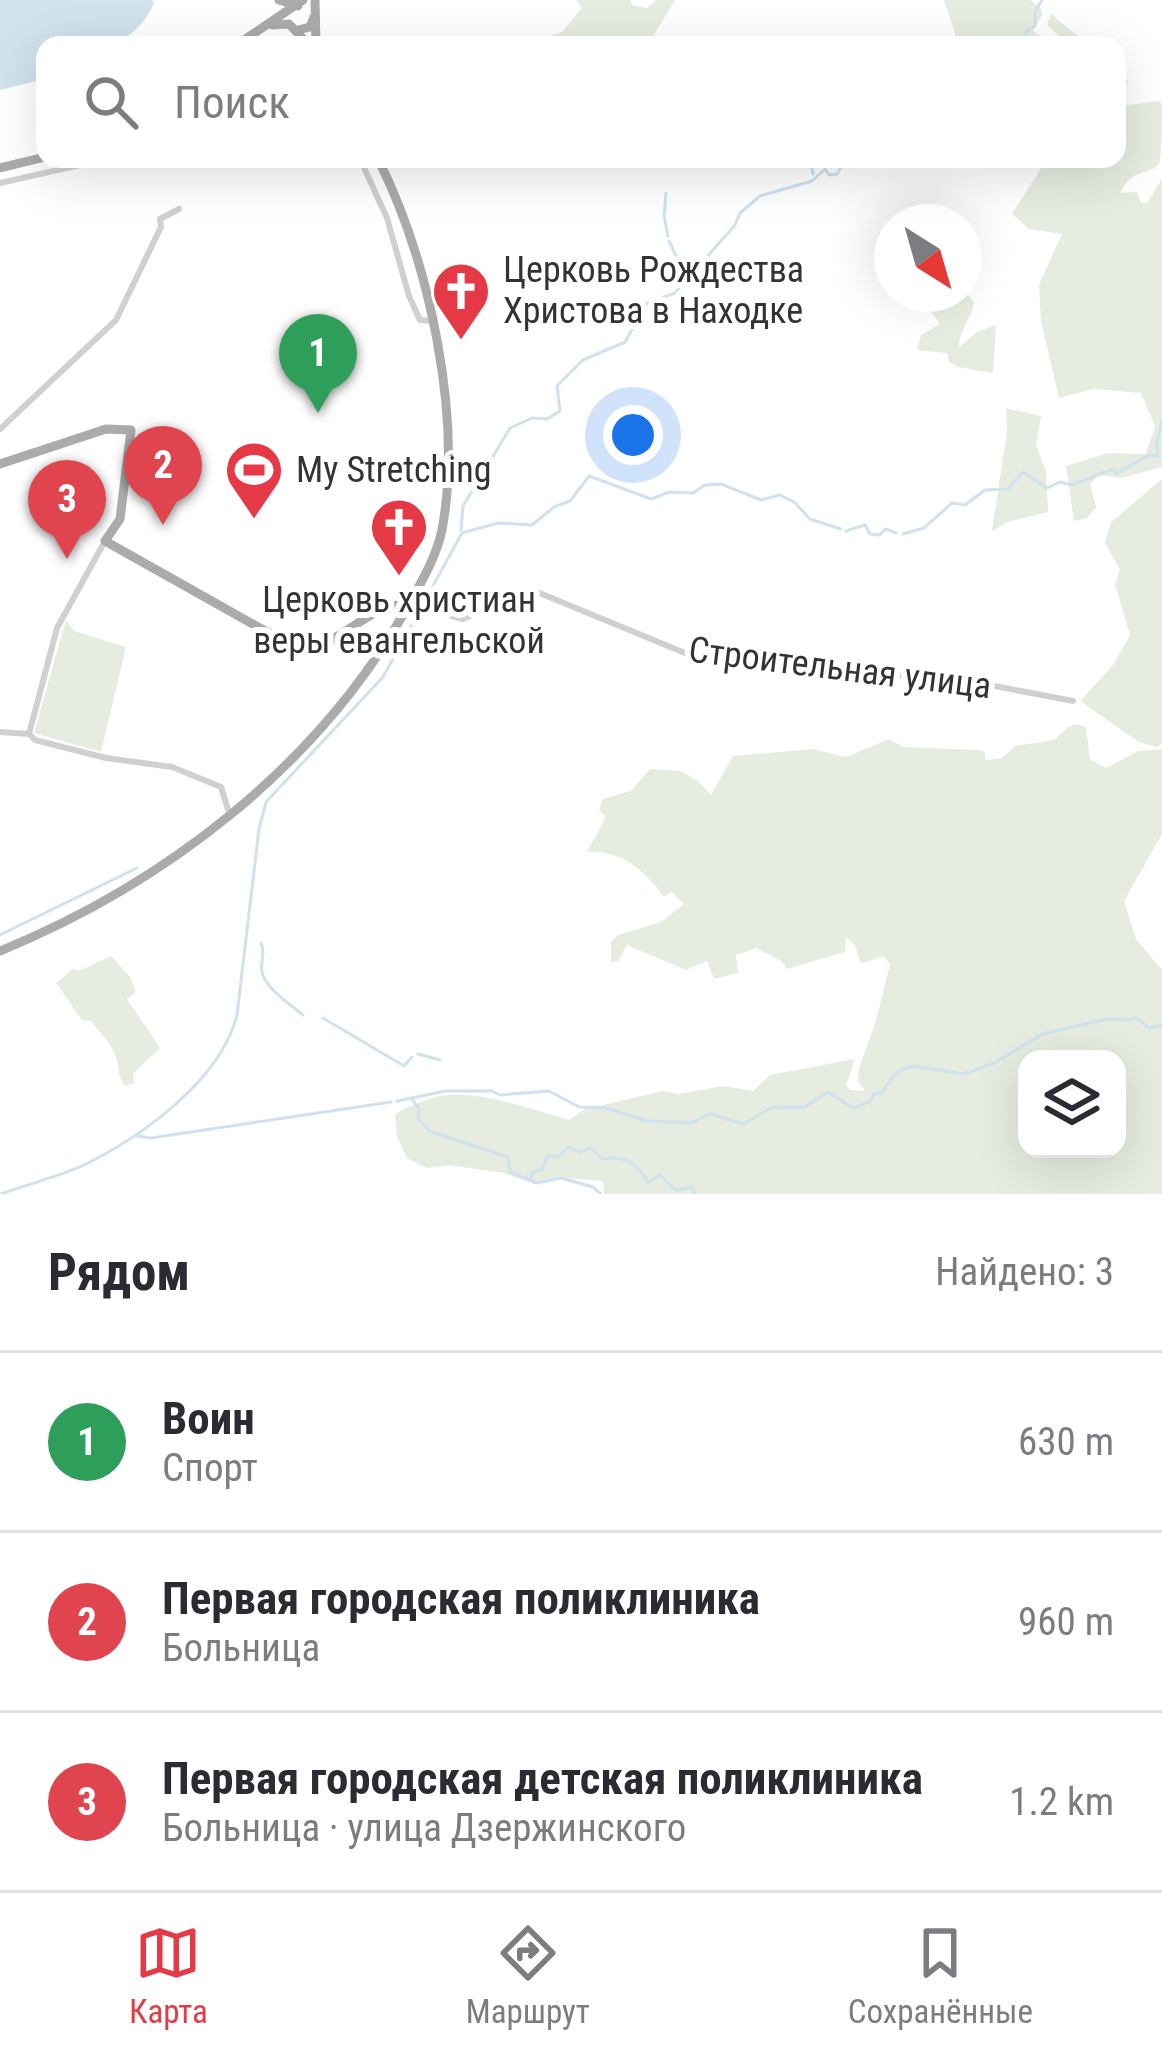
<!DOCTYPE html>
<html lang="ru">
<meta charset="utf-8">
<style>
:root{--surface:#fff;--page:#f2f2f3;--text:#2b2b33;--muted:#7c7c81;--line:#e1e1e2;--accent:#e63946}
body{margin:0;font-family:"Roboto Condensed",sans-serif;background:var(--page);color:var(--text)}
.controls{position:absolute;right:36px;bottom:36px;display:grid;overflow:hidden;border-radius:24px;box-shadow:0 12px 48px #0002}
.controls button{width:108px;height:108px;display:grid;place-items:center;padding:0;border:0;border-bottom:3px solid var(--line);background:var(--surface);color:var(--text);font:60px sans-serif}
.compass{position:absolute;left:874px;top:204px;width:108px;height:108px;border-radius:50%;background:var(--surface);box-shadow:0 12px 48px #0002;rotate:143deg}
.you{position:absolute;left:633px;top:435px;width:42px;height:42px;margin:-30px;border:9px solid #fff;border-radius:50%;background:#1a73e8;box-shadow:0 0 0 18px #1a73e833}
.badge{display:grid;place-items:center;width:78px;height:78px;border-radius:50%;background:var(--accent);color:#fff;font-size:39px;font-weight:700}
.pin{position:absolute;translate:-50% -99px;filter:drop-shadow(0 3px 6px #0008)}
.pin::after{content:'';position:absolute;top:63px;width:42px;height:36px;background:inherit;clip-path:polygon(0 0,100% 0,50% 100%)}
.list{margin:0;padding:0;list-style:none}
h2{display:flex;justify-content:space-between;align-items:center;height:156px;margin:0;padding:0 48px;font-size:51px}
h2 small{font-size:39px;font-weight:400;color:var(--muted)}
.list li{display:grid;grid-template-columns:78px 1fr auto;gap:36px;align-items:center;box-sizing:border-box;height:180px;padding:0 48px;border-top:3px solid var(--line)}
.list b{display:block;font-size:45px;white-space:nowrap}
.list p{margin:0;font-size:39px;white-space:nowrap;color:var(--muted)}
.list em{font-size:39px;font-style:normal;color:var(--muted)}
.icon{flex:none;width:66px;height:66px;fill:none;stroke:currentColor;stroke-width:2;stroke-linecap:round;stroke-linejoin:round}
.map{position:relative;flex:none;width:1162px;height:1194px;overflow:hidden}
.search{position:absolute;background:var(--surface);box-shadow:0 12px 48px #0002;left:36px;right:36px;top:36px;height:132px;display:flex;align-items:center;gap:30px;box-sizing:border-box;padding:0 42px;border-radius:24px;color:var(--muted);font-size:45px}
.sheet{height:696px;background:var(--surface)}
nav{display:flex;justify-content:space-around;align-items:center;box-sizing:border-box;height:168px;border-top:3px solid var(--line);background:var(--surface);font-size:33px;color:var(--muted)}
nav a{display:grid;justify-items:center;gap:6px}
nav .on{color:var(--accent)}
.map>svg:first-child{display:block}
.green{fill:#e6ecdf;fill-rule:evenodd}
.water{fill:#cfe2ee}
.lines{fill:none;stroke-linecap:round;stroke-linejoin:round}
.stream{stroke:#cfe2ee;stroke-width:3}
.minor{stroke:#d0d0d0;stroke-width:6}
.major{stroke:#ababab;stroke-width:9}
.labels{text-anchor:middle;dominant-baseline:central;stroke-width:12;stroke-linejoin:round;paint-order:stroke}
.poi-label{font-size:36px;fill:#333;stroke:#fff;text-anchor:start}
.street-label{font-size:36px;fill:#333;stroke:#fff}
</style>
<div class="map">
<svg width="1162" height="1194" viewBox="0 0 1162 1194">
<rect width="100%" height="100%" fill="#fff"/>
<path class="green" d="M577,0H631L632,5L647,8L656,0H675L648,45H529L563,31L582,8Z
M944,0H1030L1041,8L1042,15L1033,31L1051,44L1060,37L1047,25L1051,14L1089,45H959Z
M1117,70L1128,82L1120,95L1121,106L1159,101L1162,104C1162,118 1162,153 1159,164C1147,177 1133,167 1120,193L1137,192L1141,203H1147L1162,179V467L1121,478L1100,475L1090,483L1096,507L1087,518L1074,521L1066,466L1108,453L1146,454L1155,426L1141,393L1093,389L1059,398L1041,321L1039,285L1062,234L1029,229L1012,214L1047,159H1117Z
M964,290L974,302C972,319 959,329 959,347L977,332L996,325L993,373L958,367L949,362L947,353L917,350L921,335L940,324L922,299L906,296L964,294Z
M1006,408L1041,416L1036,445L1046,471L1048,512L1007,522L992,531L1007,431Z
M1162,479V744L1156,747L1139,742L1080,701L1114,664L1130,635L1115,584L1120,570L1105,543L1111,522Z
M66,620L74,631L126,647L101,752L34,733Z
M1077,724L1086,727L1090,759L1106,768L1138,751L1162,749V834L1124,901L1136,939L1162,970V1194H604L603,1181L564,1178L534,1184L504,1173L449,1165L427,1168L407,1158L397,1136L395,1114C411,1106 430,1096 448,1095C485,1092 535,1110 569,1120L583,1110L662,1091L679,1094L723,1086L753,1091L770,1075L855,1059L846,1086L851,1090L865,1091L858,1081L859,1068L876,1021L890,964L883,956L861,964L855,945L846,937L845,952L787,969L781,961L756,948L736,955L738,973L714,979L707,961L686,970L627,945L618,961L611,962V942L618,935L661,922L684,904L672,892L664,897C644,870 622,850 587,852L606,817L599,810L603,799L631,791L650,769L681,771L698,781L711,795L733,756L813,749L846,757L889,739L903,747L978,750L985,752V760L1002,758L1015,746L1054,740L1068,727ZM1027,1059H1117V1149H1027Z
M111,956L130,977L136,992L127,999L160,1048L133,1074L134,1083L125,1086C117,1075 120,1069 116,1057C111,1043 100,1032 91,1021L82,1020L56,983L73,969L79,971Z"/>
<path class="water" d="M0,0H152L154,3C130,55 94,45 45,45V79L0,90Z"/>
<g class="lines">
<path class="stream" d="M988,45L993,39L1019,42L1025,38L1026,31L1035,26V12L1042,0
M810,159L813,174
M666,193L664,216L668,236
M669,241L686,277
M461,530L463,506L510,428L532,418L547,419L560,411L557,386L583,360L625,342L647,303L675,293L735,225L740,213L760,196L812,181L825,169L829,175L837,174L845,160
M846,531L865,525L870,534L879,535L886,529L896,533
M903,534L924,528L952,503L965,505L985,490L1008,489L1023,472L1047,488L1060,482L1072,485L1113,469L1116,474L1149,455L1158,456L1157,440L1162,422
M0,935L137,868
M261,943C266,954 260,960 262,972C265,988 291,1005 303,1015
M323,1018L404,1066L412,1057
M418,1054L440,1060
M412,1099L419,1109L418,1118L429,1131L508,1157L510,1172L537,1183L561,1178L593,1187L601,1194
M397,1101L446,1091H492L500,1095L549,1091L579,1107L606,1108L647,1121L691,1123L710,1114L744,1124L770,1108L805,1107L828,1092L853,1108L871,1101L873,1094L881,1093L897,1072L912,1066L964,1074L994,1063L1043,1034L1107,1019L1130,1020L1135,1017L1149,1028L1162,1025
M138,1136L151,1138L391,1102
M530,1179L533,1172L542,1169L548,1155L558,1157L569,1147L579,1152L591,1148L602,1159C626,1155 638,1163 648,1183L660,1175L675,1190L692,1187L695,1194
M1,1194C30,1183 63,1176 90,1162C145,1134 221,1079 237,1015L259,829L266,802L383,677L462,533L498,523L532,525L554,507L570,501L589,476L651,499L669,492L693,493L705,485L721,484L761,500L780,495L794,502L810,519L841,529"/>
<path class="minor" d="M258,45L274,41L287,45
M360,159L387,218L409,296L420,320L431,321
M0,183L106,159
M0,429L116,320L161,227L160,219L179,209
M409,604L463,619L522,593L537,592L697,658L968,681L1073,701
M0,732L29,734L35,740L106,758L172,767L221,787L229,813
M29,734L57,628L105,541"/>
<path class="major" d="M279,0L298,6
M315,0L316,45
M272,25L289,24L309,45
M298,30L310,27L314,17
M237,45L303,0
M0,168L45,157
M0,464L106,429L131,430L120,519L105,541L299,650C340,648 367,603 409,604
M0,951C164,884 316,767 404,613C418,588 436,559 442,530C463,416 429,261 378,159"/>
</g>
<defs>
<symbol id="church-pin" viewBox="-11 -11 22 30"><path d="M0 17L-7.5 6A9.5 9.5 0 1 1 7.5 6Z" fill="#e63946" stroke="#fff"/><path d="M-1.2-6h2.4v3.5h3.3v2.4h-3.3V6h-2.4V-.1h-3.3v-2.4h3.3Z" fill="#fff"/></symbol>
<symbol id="stadium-pin" viewBox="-11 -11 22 30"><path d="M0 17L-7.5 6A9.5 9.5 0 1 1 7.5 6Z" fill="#e63946" stroke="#fff"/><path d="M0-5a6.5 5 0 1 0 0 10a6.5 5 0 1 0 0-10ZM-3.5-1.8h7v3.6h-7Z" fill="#fff"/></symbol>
</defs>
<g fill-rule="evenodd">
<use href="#church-pin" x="428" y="258" width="66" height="90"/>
<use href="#stadium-pin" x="221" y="437" width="66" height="90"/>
<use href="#church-pin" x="366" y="494" width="66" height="90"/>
</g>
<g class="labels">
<g class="poi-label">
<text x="503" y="270">Церковь Рождества<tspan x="503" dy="41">Христова в Находке</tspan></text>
<text x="296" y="470">My Stretching</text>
<text x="399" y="600" text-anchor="middle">Церковь христиан<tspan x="399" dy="41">веры евангельской</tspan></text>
</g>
<g class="street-label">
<text transform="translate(840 668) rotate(7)">Строительная улица</text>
</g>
</g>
</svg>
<div class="controls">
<button><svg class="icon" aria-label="layers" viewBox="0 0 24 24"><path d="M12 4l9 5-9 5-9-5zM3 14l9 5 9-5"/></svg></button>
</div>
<svg class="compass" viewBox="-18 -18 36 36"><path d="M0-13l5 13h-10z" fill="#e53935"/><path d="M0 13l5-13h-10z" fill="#7c7c81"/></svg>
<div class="you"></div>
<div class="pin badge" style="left:318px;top:413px;background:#2e9e5b">1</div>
<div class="pin badge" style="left:163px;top:525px;background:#e0444e">2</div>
<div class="pin badge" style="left:67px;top:559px;background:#e0444e">3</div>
<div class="search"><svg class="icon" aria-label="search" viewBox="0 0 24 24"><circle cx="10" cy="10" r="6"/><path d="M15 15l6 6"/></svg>Поиск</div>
</div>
<section class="sheet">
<h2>Рядом<small>Найдено: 3</small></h2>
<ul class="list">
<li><span class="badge" style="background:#2e9e5b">1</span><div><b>Воин</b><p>Спорт</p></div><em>630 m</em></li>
<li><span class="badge" style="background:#e0444e">2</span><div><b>Первая городская поликлиника</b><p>Больница</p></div><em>960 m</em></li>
<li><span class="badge" style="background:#e0444e">3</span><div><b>Первая городская детская поликлиника</b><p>Больница · улица Дзержинского</p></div><em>1.2 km</em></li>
</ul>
</section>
<nav>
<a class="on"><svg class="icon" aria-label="map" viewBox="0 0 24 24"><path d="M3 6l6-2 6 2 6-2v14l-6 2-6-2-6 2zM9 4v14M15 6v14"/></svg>Карта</a>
<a><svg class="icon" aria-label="directions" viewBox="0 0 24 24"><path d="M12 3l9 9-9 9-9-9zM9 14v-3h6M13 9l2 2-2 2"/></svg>Маршрут</a>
<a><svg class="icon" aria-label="saved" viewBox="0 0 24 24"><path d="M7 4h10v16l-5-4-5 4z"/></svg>Сохранённые</a>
</nav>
